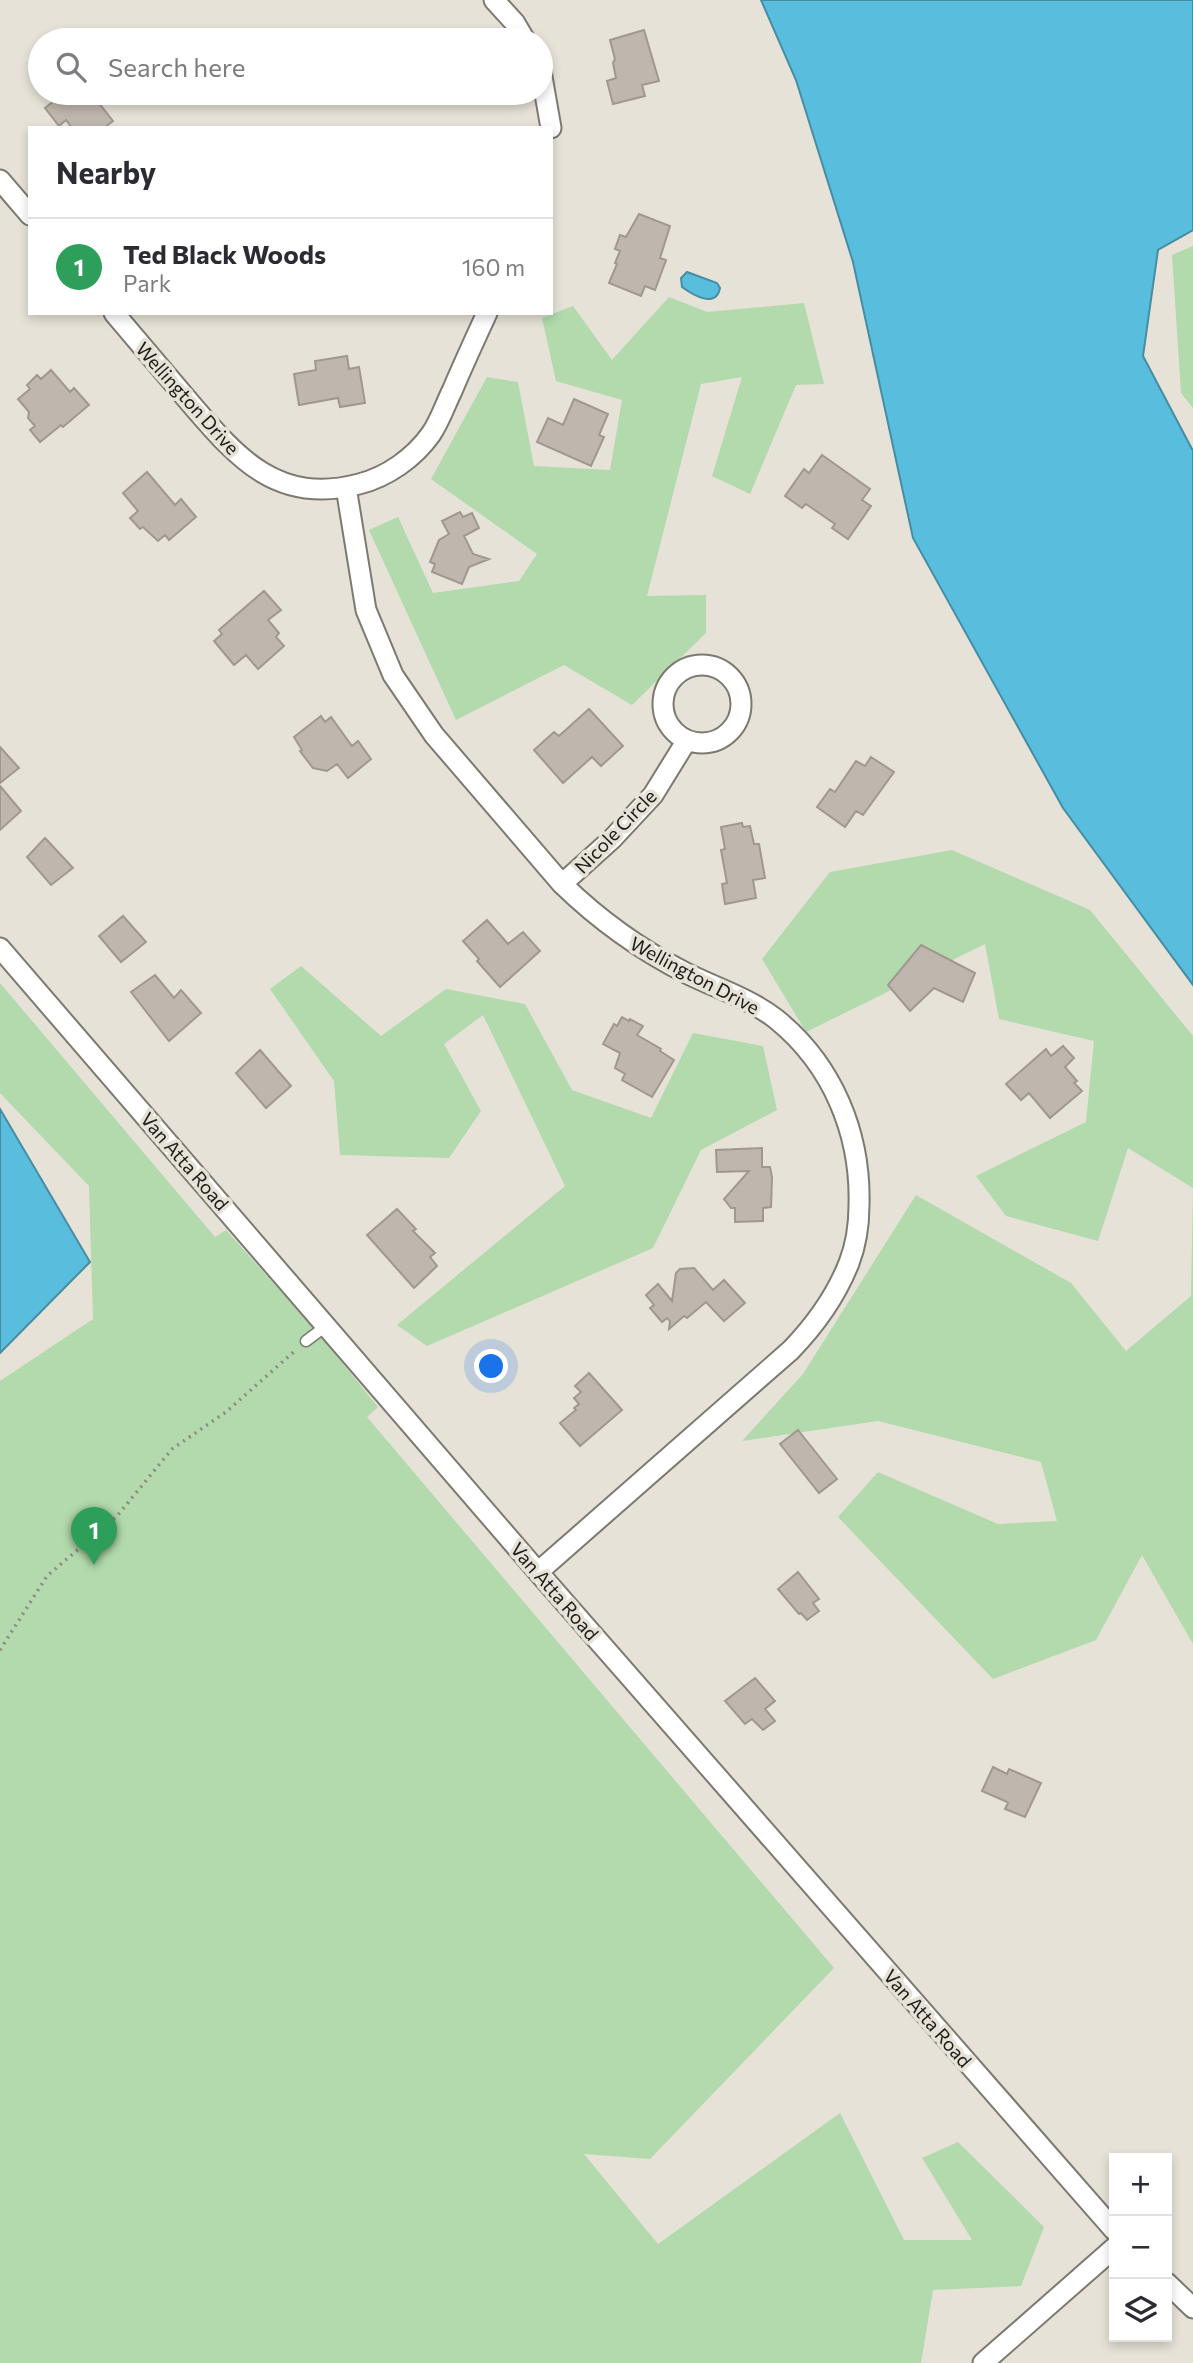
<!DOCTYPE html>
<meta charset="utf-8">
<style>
:root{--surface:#fff;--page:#f7f7f7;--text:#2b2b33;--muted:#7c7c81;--line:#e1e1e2;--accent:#4556ca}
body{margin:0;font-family:Commissioner,sans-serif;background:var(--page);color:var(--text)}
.controls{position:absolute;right:21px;bottom:21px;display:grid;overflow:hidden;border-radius:0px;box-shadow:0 4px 10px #0003}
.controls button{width:63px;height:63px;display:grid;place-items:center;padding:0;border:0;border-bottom:2px solid var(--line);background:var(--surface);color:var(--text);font:35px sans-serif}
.you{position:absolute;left:492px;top:1367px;width:24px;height:24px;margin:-18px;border:5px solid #fff;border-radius:50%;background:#1a73e8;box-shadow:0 0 0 10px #1a73e833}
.badge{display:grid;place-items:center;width:46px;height:46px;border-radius:50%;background:var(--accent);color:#fff;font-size:23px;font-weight:700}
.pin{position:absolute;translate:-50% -58px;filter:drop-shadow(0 2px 4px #0008)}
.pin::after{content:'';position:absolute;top:37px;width:24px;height:21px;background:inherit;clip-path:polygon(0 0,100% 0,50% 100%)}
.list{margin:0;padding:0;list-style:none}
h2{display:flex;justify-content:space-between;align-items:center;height:91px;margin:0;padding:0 28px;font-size:30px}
h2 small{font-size:23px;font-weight:400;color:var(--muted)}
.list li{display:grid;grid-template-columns:46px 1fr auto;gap:21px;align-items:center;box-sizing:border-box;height:98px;padding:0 28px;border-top:2px solid var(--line)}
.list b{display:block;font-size:26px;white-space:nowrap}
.list p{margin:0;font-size:23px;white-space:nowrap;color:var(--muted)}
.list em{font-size:23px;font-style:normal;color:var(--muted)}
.icon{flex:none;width:38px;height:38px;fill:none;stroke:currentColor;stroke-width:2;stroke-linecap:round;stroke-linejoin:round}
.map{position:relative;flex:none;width:1193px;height:2363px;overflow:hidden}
.search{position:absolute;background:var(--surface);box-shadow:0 4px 10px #0003;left:28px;top:28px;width:525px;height:77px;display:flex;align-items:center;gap:18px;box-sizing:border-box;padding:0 24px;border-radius:38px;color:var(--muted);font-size:26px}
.panel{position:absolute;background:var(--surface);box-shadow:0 4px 10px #0003;left:28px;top:126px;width:525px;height:189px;border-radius:0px}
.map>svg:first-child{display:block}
.green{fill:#b2daac}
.water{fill:#59bede;stroke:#478da2;stroke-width:2}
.building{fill:#bfb7ae;stroke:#a09890;stroke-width:2}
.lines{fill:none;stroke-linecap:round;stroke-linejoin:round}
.service-casing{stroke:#7d7970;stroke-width:13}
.minor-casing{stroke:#7d7970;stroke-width:23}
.path{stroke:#8d8a82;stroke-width:3.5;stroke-dasharray:2 5;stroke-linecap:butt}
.service{stroke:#fff;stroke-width:10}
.minor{stroke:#fff;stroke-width:19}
.labels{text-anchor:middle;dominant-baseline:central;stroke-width:7;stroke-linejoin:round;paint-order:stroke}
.street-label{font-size:19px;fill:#1d1b17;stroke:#e6e2d7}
</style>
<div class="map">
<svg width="1193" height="2363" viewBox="0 0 1193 2363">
<rect width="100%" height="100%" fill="#e6e2d7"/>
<path class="green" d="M1193,246V408L1181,393L1172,255Z
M669,297L707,312L804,303L824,384L796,385L750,494L712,476L742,377L701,384L647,596L706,595V633L632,705L564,665L456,720L369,530L398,517L433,593L519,581L537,554L431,479L487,377L518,382L534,466L610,470L622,400L556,381L542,318L573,306L612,360Z
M952,850L1090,910L1193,1036V1644L1142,1555L1096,1640L993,1679L838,1517L878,1472L998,1524L1057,1521L1041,1462L878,1421L742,1441L803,1374L916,1195L1071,1283L1126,1351L1191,1296L1193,1188L1128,1148L1098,1241L1006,1216L976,1176L1086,1122L1094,1041L999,1019L985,944L806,1032L762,959L830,872Z
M301,966L381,1036L446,989L525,1004L572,1090L651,1118L693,1033L763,1046L777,1110L701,1150L653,1248L427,1346L397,1325L565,1186L483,1015L444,1044L481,1111L449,1158L340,1155L334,1081L270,989Z
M0,983L215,1237L226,1230L317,1332L378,1407L367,1417L834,1968L650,2159L584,2154L658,2244L840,2113L904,2240H972L922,2158L958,2142L1044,2227L1021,2286L933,2290L921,2363H0V1381L93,1319L89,1186L0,1093Z"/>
<path class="water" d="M761,0H1193V230L1158,250L1143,356L1193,451V985L1063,808L913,538L853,262L796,80Z
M687,272L717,283L720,288C716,309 693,295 682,287L681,278Z
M0,1109L90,1262L0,1353Z"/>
<path class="building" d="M644,30L659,81L642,85L645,96L613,104L607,81L616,78L613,63L615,59L610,40Z
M64,93H91L113,121L104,128H72L66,120L59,126L45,108Z
M639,214L670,226L660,258L666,260L655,290L645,286L641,296L609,283L617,264L615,263L620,251L615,249L620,235L626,237Z
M347,356L349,369L359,367L365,403L340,407L338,398L299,405L294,374L316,370L315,361Z
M51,370L70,392L74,388L89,405L63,427L61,425L40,442L30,430L35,426L28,418L29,412L18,399L30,389L27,385L37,375L41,379Z
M574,399L608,414L599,435L604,437L591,466L537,442L548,418L563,425Z
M822,455L870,489L862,500L871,506L848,539L832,528L835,524L806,504L802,508L785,496L804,469L809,473Z
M147,472L175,505L181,499L196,517L169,540L165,535L158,541L143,527L140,529L130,518L138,511L123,493Z
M460,512L463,517L472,513L479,528L464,536L473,554L489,559L469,567L462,584L432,572L435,564L430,562L439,540L449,534L442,521Z
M264,591L281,610L268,620L279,633L276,637L284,646L258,669L246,655L234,665L214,641L222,634L219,630Z
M589,709L623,746L601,766L592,757L563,783L534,750L554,732L559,736Z
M321,716L325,722L331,717L352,746L358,741L371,759L348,778L337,764L327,771L313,768L300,751L302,750L294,737Z
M0,747L19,768L0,783Z
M871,757L894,772L863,815L856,811L845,827L817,807L830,789L835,792L856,761L865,766Z
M0,786L21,811L0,830Z
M742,823L743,827L750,826L754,844H759L765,878L753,880L756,898L725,904L722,884L727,883L721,850L725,849L721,827Z
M45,838L73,868L51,885L27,857Z
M123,916L146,942L121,962L99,936Z
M487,920L508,944L523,932L540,951L500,987L477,961L479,959L463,941Z
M921,945L975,973L963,1002L934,988L910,1011L888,985Z
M155,975L174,998L181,990L201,1013L169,1041L131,992Z
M622,1017L629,1021L630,1019L643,1026L637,1035L661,1049L660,1051L674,1060L652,1097L622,1080L625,1074L615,1068L620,1053L603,1044L614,1024L617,1026Z
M1063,1046L1074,1058L1065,1067L1077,1081L1074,1083L1082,1091L1050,1118L1029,1093L1021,1100L1006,1084L1046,1049L1051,1056Z
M260,1050L291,1086L266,1108L236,1073Z
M762,1148V1167H770L772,1177L771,1207L763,1208V1221L735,1222V1208H731L724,1199L749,1171L717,1172L716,1150Z
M397,1209L416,1229L413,1231L435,1253L430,1257L437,1266L414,1288L367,1235Z
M694,1268L713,1290L724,1280L745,1303L724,1321L706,1302L687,1318L684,1316L669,1329L670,1321L667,1318L662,1322L650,1308L654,1305L646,1295L658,1284L672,1301L676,1273L680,1269Z
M589,1373L622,1410L580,1446L560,1423L576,1410L574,1408L579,1404L574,1398L581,1392L575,1386Z
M798,1430L837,1479L819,1493L780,1444Z
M798,1572L819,1599L813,1603L819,1611L807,1620L801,1613L799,1614L778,1589Z
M755,1678L775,1701L765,1709L775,1721L763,1730L752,1719L745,1724L725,1701Z
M993,1767L1007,1774L1009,1769L1041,1783L1025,1817L1005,1809L1008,1803L1005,1801L982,1791Z"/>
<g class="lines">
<defs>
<path id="service" d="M306,1341L326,1326"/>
<path id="minor" d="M494,0L515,23L525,40
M541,71L551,128
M0,180L30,215
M114,313C138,341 162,370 186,398C235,455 275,506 359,484C387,477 414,458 431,434C440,421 445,405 452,391C463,365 475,339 487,313
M346,487L366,610L393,675L434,735L562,884C600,921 639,949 686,973C716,988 749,998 776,1019C833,1065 861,1134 859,1205C859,1225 856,1245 849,1263C836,1296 816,1324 791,1350L538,1572
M663 704a39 39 0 1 1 78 0a39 39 0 1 1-78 0Z
M562,884L612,839L653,795L687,740
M0,948L538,1572L1114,2230
M1167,2283L1193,2308
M983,2363L1114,2248"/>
</defs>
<use href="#service" class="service-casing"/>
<use href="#minor" class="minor-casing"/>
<path class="path" d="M0,1650L47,1576L117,1516L172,1449L226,1412L297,1349"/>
<use href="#service" class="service"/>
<use href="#minor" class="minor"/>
</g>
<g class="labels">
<g class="street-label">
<text transform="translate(188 398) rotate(48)">Wellington Drive</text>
<text transform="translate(615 831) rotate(-46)">Nicole Circle</text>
<text transform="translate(695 975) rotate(28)">Wellington Drive</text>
<text transform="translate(185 1161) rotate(49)">Van Atta Road</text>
<text transform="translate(555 1591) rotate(49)">Van Atta Road</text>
<text transform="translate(928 2018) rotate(49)">Van Atta Road</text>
</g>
</g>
</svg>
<div class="controls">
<button>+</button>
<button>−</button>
<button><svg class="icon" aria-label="layers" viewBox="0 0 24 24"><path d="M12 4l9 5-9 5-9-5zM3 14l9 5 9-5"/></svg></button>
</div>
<div class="you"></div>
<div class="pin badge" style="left:94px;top:1565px;background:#2e9e5b">1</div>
<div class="search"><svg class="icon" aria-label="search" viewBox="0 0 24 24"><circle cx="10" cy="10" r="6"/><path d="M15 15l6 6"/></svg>Search here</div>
<section class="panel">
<h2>Nearby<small></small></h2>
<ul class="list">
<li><span class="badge" style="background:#2e9e5b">1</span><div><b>Ted Black Woods</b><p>Park</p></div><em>160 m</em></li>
</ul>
</section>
</div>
